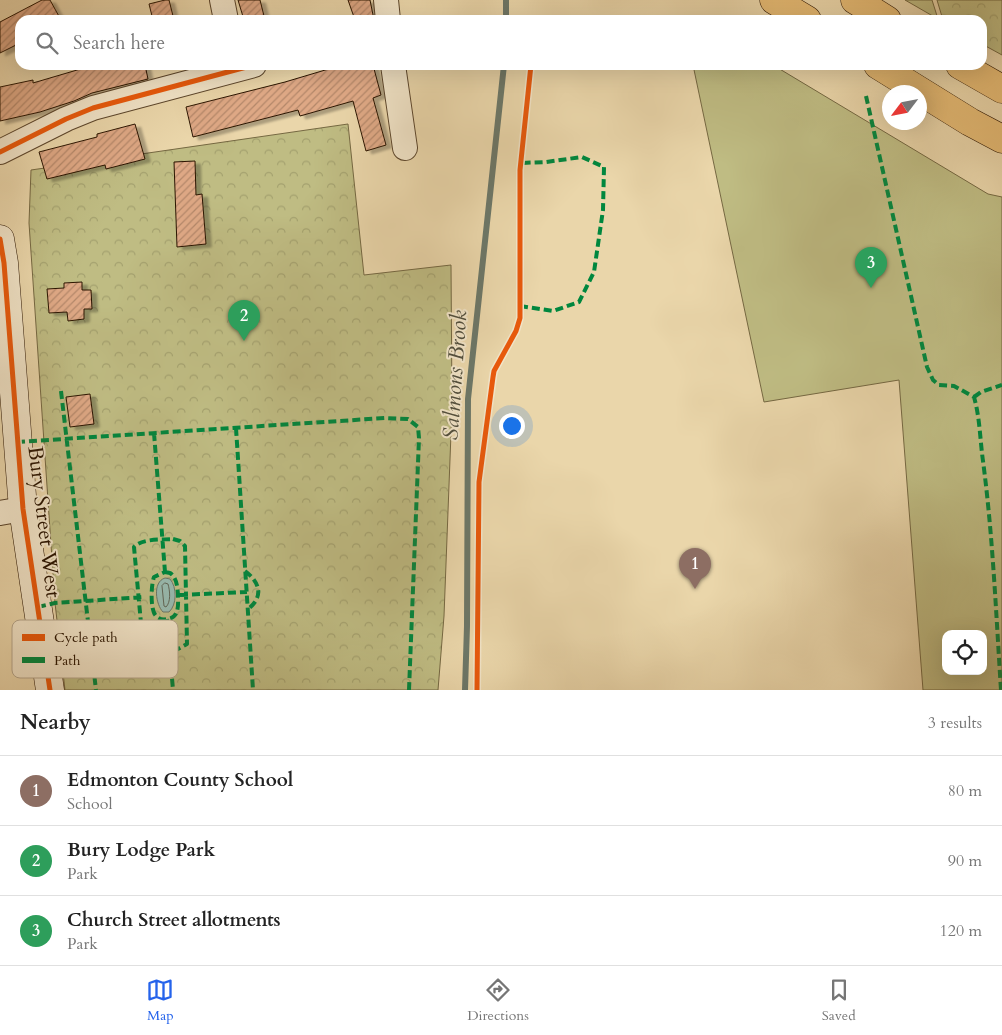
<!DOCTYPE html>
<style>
:root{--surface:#fff;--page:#f6f6f6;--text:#222;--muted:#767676;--line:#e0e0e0;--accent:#2563eb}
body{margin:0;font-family:Cardo,serif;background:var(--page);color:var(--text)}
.controls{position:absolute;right:15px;bottom:15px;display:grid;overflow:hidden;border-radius:10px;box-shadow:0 5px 20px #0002}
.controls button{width:45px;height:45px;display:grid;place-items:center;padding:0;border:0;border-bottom:1px solid var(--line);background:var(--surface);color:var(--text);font:25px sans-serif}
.compass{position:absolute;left:882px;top:85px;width:45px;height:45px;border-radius:50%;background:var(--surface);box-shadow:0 5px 20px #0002;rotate:238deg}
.you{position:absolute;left:511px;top:425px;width:18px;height:18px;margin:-12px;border:4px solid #fff;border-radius:50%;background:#1a73e8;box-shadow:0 0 0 8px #1a73e833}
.badge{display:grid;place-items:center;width:32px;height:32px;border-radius:50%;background:var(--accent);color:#fff;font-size:16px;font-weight:700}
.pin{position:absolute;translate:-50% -41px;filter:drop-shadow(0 1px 2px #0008)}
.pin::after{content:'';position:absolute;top:26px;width:18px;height:15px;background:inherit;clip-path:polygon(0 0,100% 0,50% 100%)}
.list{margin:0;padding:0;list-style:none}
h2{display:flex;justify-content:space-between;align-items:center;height:65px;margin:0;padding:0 20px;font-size:21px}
h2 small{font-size:16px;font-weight:400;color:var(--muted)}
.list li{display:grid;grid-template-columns:32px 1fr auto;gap:15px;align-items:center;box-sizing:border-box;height:70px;padding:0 20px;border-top:1px solid var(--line)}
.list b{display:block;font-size:19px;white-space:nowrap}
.list p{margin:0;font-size:16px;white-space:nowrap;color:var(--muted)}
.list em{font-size:16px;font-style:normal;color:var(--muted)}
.icon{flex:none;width:28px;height:28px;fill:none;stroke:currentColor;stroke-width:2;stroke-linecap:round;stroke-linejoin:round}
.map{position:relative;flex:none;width:1002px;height:690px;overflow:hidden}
.search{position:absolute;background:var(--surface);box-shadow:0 5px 20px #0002;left:15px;right:15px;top:15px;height:55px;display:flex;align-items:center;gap:12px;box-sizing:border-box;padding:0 18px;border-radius:15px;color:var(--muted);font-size:19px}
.sheet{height:275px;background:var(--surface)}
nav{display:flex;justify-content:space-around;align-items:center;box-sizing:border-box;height:70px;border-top:1px solid var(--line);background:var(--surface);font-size:14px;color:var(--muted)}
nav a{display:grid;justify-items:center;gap:2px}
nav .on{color:var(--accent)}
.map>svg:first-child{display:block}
.green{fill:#bfbc83;stroke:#756842;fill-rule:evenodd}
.park{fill:url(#park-crowns);stroke:#756842}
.water{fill:#98b9ad;stroke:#6c7768}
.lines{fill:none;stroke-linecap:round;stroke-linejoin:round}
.shore{stroke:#626757;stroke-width:1}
.stream{stroke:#6c7768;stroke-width:6}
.building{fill:url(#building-hatch);stroke:#2b1501;filter:url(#shadow)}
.street-casing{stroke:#5b452b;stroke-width:26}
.secondary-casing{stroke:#2b1501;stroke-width:29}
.highway-casing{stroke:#2b1501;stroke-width:29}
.street{stroke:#f1e4c8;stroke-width:24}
.secondary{stroke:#f1e4c8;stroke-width:28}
.highway{stroke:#e5bb75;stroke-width:28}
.quiet{stroke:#00873e;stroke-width:4;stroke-dasharray:8 4;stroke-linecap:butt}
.cycleway-casing{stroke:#f1e4c8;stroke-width:8}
.cycleway{stroke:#e8590c;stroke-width:5}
.labels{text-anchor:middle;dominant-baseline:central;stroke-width:4;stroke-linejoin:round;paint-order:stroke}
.street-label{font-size:21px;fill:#2b1501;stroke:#f1e4c8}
.water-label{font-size:22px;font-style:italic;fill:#514e3d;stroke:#f1e4c8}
.key{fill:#f1e4c8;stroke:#b6a68c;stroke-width:1}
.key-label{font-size:14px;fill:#2b1501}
</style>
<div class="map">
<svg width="1002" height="690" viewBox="0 0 1002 690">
<defs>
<pattern id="park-crowns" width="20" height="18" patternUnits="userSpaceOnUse" patternTransform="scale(1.25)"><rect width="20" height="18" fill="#bfbc83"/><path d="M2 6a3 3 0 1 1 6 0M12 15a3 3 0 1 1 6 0" fill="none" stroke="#a4a16f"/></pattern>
<pattern id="building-hatch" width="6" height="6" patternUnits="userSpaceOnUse" patternTransform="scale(1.25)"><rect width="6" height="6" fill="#dea885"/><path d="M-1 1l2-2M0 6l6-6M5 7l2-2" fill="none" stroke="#b4886a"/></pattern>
<filter id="shadow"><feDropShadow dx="5.5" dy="3" stdDeviation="1" flood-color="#0004"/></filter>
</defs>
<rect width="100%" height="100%" fill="#ead6aa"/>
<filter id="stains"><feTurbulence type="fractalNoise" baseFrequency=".004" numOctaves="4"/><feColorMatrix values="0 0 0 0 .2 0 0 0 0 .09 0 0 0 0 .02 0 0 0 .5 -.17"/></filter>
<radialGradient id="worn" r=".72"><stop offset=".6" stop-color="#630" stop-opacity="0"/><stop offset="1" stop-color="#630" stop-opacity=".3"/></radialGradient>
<path class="green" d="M905,0H932L938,19Z
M693,65H773L988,194L1002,197V690H923L899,380L764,402ZM946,634H983V671H946Z"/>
<path class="park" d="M937,0H1002V55L982,44V20H943Z
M348,124L364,275L451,265L452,407L444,616L438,690H65L55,603L29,223L31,170Z"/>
<path class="water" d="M165,578L170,579C177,587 177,605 169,612H163C156,605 152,582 165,578Z"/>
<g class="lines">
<path class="shore" d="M165,583L168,584C170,591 171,602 166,607L164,606L162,586Z"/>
<path class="stream" d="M506,20V0
M465,690L467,626L468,399L504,65"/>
</g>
<path class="building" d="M42,0H50L61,20H20V43L0,53V22Z
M165,0H169L174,20H153L149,4Z
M238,0H260L265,20H244Z
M348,0H370L374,20H355Z
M94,65H145L148,79L92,93L74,101L40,112L0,121V87L33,80V83Z
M342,65H373L381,95L373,98L386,145L366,151L353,101L300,116L298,110L193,137L186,107L285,82Z
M135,124L145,159L106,169L105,165L47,179L39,152L97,137V134Z
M195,161L196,195L202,194L206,244L177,247L174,162Z
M82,282V290H91L92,309H84V319L68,321L67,312L49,313L47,289L64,288V283Z
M90,394L94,424L70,427L66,397Z"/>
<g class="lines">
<defs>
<path id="street" d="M222,0L226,20
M386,0L388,20
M393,65L405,148
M0,152L66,119L93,108L254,65
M0,513L23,509"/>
<path id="secondary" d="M0,239L4,263L23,509L50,690"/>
<path id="highway" d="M774,0L807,20
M855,0L887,20
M878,65L970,122L1002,139
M960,65L1002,89"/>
</defs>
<use href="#street" class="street-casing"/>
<use href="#secondary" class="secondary-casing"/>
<use href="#highway" class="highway-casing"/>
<use href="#street" class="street"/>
<use href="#secondary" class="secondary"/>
<use href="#highway" class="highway"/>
<path class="quiet" d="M866,96L927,367L933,380L939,385L954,386L974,397C980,418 980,440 983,461C993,537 996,614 1001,690
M520,306L553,311L579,302L594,272L603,210L604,167L582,157L546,162L520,163
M61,391L96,690
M974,397L981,392L1002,385
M236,428L253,690
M154,433L165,572
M17,442L385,418L408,419L418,427L419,438L409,690
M173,539L180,541L185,546L187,644L176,650L153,652L143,645L134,547C143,538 162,540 173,539Z
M245,571C260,582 264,597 248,609
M165,572L170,573C177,578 177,586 178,594C178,604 180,618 167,619C163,620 159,619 156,616C150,610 151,585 154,577Z
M180,595L247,592
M38,607L55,603L144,597
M167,619L173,690"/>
<defs>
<path id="cycleway" d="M0,152L66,119L93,108L254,65
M0,239L4,263L23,509L50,690
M477,690L479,482L493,377L494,371L516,331L520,318V170L531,65"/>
</defs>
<use href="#cycleway" class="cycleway-casing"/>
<use href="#cycleway" class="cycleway"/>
</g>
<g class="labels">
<g class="street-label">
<text transform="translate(44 522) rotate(83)">Bury Street West</text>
</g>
<g class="water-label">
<text transform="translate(455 375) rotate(-86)">Salmons Brook</text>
</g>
</g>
<rect x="12" y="620" width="166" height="58" rx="8" class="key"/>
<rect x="22" y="634" width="23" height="7" fill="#e8590c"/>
<rect x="22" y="657" width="23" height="6" fill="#00873e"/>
<g class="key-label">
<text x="54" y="642">Cycle path</text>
<text x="54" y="665">Path</text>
</g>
<rect width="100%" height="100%" filter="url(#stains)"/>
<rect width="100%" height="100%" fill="url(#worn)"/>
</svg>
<div class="controls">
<button><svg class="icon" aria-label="locate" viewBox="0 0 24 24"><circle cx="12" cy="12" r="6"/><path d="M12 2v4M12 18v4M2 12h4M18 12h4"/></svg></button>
</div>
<svg class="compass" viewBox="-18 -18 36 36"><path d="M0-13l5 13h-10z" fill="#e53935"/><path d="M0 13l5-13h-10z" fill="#767676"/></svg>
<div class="you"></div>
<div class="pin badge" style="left:695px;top:589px;background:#8d6e63">1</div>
<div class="pin badge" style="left:244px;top:341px;background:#2e9e5b">2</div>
<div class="pin badge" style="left:871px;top:288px;background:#2e9e5b">3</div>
<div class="search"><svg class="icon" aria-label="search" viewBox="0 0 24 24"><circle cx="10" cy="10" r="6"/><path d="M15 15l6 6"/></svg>Search here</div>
</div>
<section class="sheet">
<h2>Nearby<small>3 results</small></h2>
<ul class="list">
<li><span class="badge" style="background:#8d6e63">1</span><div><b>Edmonton County School</b><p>School</p></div><em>80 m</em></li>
<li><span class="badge" style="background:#2e9e5b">2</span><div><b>Bury Lodge Park</b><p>Park</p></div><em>90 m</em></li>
<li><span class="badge" style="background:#2e9e5b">3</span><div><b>Church Street allotments</b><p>Park</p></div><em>120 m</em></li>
</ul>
</section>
<nav>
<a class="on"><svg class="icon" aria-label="map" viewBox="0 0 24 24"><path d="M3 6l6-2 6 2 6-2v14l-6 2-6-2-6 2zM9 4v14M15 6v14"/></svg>Map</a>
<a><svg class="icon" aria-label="directions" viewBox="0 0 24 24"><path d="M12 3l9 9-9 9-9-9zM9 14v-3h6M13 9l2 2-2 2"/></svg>Directions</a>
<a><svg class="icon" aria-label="saved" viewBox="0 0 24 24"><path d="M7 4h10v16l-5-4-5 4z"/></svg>Saved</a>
</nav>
